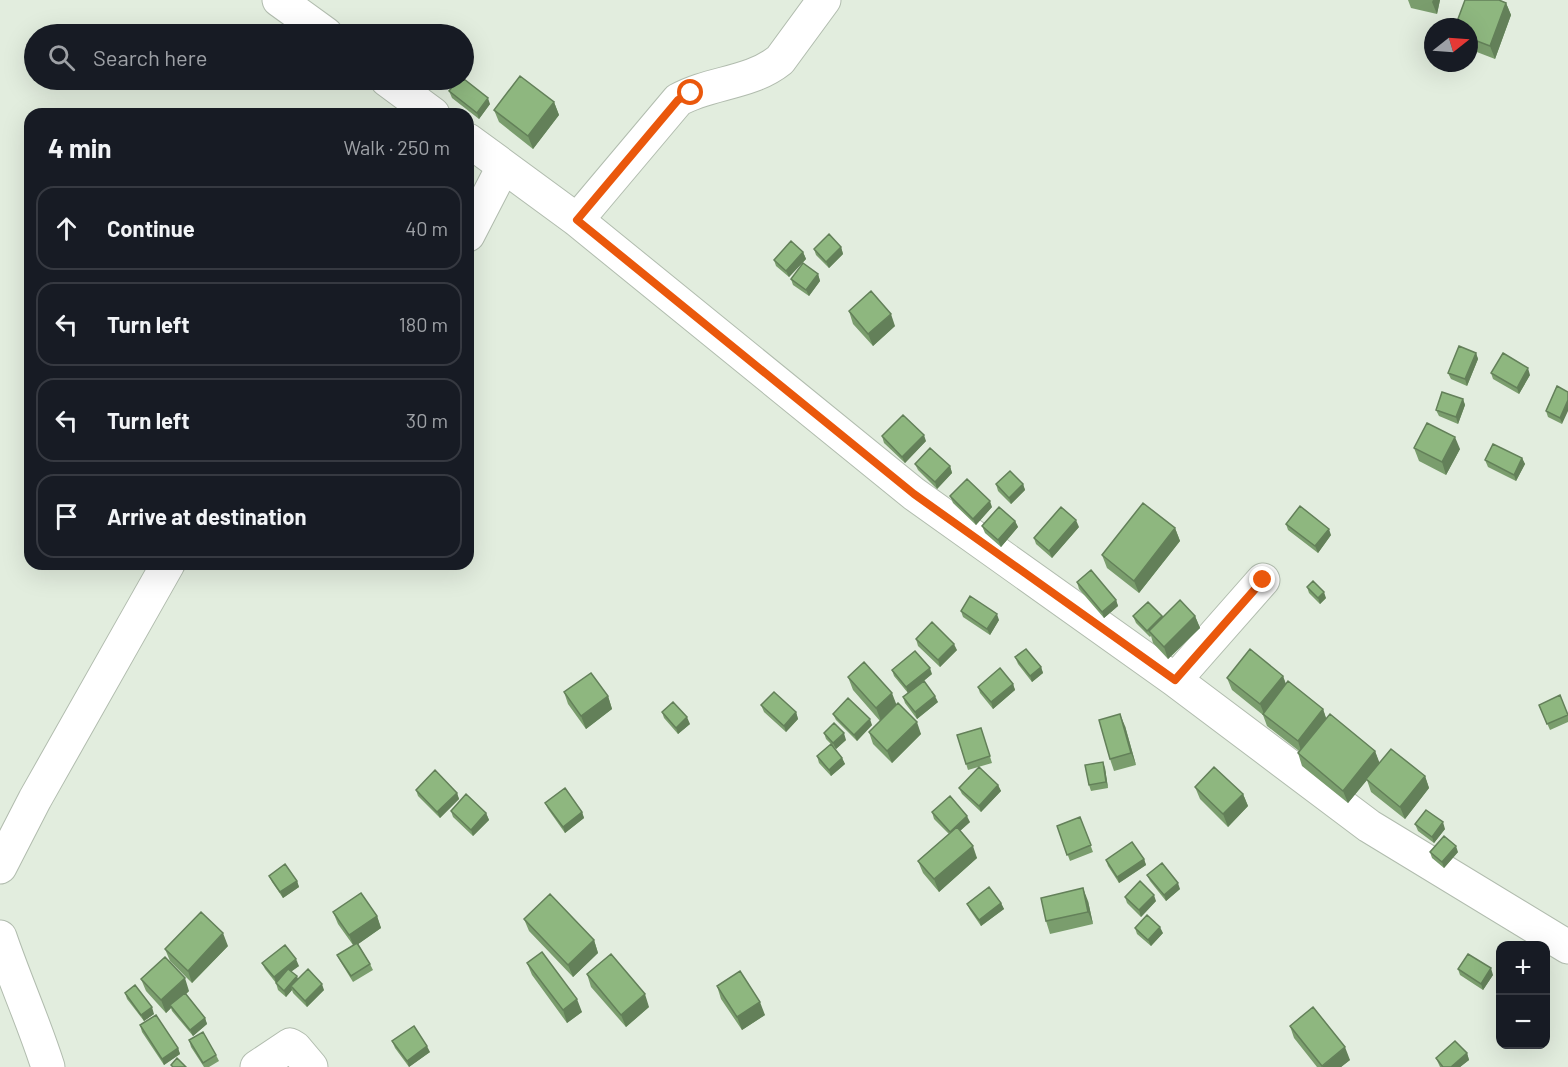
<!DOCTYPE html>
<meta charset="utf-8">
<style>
:root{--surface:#171b24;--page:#20242c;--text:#f1f3f6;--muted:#9ea1a6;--line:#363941}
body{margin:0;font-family:Barlow,sans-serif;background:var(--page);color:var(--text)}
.controls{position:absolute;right:18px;bottom:18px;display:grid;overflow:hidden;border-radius:12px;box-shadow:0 6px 24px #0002}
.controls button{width:54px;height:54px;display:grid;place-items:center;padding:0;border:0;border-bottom:2px solid var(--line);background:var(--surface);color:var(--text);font:30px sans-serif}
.compass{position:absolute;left:1424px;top:18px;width:54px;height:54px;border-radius:50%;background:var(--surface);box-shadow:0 6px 24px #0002;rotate:73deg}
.stop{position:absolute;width:18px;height:18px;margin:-14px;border:4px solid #ea580c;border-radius:50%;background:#fff}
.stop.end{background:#ea580c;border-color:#fff;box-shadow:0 2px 6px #0008}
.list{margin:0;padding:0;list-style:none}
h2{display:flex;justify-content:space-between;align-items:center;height:78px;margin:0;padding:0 24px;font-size:26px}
h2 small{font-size:20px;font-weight:400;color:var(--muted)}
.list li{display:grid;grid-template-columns:39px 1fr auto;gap:18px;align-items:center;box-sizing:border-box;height:84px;margin:0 12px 12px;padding:0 12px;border:2px solid var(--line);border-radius:18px}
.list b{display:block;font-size:22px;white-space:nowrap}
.list em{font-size:20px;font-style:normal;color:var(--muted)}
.icon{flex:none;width:33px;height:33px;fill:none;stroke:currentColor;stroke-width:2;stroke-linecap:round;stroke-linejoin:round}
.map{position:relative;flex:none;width:1568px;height:1067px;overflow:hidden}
.search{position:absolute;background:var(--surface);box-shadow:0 6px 24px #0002;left:24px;top:24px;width:450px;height:66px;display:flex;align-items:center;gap:15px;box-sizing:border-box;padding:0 21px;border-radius:33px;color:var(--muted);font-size:22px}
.panel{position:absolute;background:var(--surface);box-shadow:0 6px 24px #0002;left:24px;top:108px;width:450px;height:462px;border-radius:18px}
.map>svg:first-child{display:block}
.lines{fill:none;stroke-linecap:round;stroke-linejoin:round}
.minor-casing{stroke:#b1bcae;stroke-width:35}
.minor{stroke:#fff;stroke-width:33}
.wall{fill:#7a9d6d}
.shaded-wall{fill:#638059}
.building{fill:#8eb77f;stroke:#638059;stroke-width:1.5}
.route{stroke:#ea580c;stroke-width:8}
</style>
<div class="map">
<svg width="1568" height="1067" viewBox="0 0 1568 1067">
<rect width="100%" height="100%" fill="#e2edde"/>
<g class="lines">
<defs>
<path id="minor" d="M279,0L326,34
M387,80L433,114
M468,140L577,220L914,494L1175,680L1369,826L1568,947
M577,220L678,100C710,82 750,84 780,60L824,0
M468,235L503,167
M1175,680L1263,580
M0,867L35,799L168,564
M0,937C15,981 34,1023 48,1067
M257,1067L290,1045L295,1048L311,1067"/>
</defs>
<use href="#minor" class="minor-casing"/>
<use href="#minor" class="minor"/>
</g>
<path class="wall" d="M1408,0H1440L1437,14L1411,8Z
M1506,3L1511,15L1495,59L1469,49V27Z
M449,91L490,104L479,119L452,98Z
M554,102L559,115L533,149L499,122L494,110Z
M841,247L843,254L829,268L816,255L814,249Z
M803,252L806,259L789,277L776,266L774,260Z
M818,274L820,281L809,296L793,285L791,279Z
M849,311L895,326L873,346L853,324Z
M1476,353L1478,359L1467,386L1451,379L1448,373Z
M1491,373L1530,375L1519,394L1493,379Z
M1557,386L1562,424L1548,417L1546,411Z
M1463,399L1465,405L1458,424L1439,416L1436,410Z
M882,436L926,441L905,463L884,443Z
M1414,448L1460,449L1446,475L1419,461Z
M1522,458L1525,464L1516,481L1488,467L1485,460Z
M915,464L950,466L952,473L937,489L918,470Z
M996,484H1023L1025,490L1011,504L998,491Z
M950,496L992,507L976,525L953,503Z
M1015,521L1018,527L1001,547L985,533L982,526Z
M1286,524L1331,535L1318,553L1288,530Z
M1079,527L1052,558L1036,544L1034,538Z
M1175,528L1180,541L1139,593L1107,568L1102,555Z
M1077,582L1116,600L1118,606L1104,618L1079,589Z
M1307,587L1326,598L1320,604L1309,593Z
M961,611L999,620L990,635L963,617Z
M1133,616H1162V617L1195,616L1200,628L1168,659L1153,643L1151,636L1150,637L1136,623Z
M916,639L957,650L940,667L918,646Z
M1015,657L1041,667L1043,673L1032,682L1018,664Z
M892,670L932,674L915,688L938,702L917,719L905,703L903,697L908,693L894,676Z
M1283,676L1286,684L1323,709L1326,718L1375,751L1379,763L1425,776L1429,788L1405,819L1371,792L1367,780L1348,803L1302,766L1298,753L1299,751L1267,726L1263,715L1232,690L1227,678Z
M848,677L897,705L921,734L892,763L873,744L869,732L880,721L853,690Z
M1013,684L1015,690L993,709L980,693L978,687Z
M564,692L608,696L612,709L586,729L568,704Z
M761,705L796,712L798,719L786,732L764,712Z
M1539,705L1568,715V722L1550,730Z
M662,712L690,724L678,734L664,718Z
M833,714L872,725L857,741L836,720Z
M1125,726L1136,765L1114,771L1110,759Z
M981,728L992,763L968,770L957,735Z
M824,733L846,740L836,749L826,739Z
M817,756L842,758L845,764L831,776L819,763Z
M1105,768L1108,788L1091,791L1089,785Z
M998,785L1001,791L981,812L962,794L959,788Z
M1195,787L1243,794L1248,806L1228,827L1200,799Z
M416,790L457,793L459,799L440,818L418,796Z
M545,803L582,812L584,818L565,833L548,809Z
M451,811L486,813L489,820L473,836L453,817Z
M932,812L970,822L960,831L977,858L939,892L923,873L918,861L949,834L934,819Z
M1080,817L1093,852L1070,861L1057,826Z
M1415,824L1445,829L1434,843L1418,831Z
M1430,852H1458L1444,868L1432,858Z
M1144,859L1146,865L1119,883L1108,866L1106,860Z
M1147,875L1180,889L1166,901L1150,881Z
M269,876L297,881L299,887L283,898L272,882Z
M1125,897L1156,901L1141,917L1127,903Z
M1088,901L1093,924L1050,934L1046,921Z
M1001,903L1004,909L981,926L970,910L967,904Z
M333,912L377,916L381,928L358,944L370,964L373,970L353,982L340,961L337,955L353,945L338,924Z
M524,919L594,940L598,953L573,977L529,931Z
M1135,928L1163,933L1151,946L1137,934Z
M228,946L192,983L170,961L165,949Z
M262,963L299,966L291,971L298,979L324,990L307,1007L293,993L292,990L286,997L278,990L276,983L265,969Z
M527,963L582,1012L567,1023L532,975Z
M1458,969L1493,975L1483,990L1460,975Z
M587,974L649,1007L626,1027L591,987Z
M141,979L189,991L186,994L205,1018L207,1024L193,1036L172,1011L171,1008L166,1013L146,991Z
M717,986L765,1015L742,1030L721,999Z
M125,993L154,1014L144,1021L127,999Z
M140,1025L178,1048L180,1054L164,1065L142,1032Z
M1290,1026L1350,1060L1341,1067H1317L1294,1038Z
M189,1040L216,1055L219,1061L209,1067H204L191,1047Z
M392,1041L430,1052L409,1067L395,1048Z
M1467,1053L1469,1060L1460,1067H1440L1436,1058Z"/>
<path class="shaded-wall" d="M1433,0H1440L1437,14L1432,2Z
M1506,3L1511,15L1495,59L1490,46Z
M488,98L490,104L479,119L477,113Z
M554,102L559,115L533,149L528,136Z
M841,247L843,254L829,268L826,262Z
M803,252L806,259L789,277L786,271Z
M818,274L820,281L809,296L806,290Z
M891,314L895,326L873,346L868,334Z
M1476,353L1478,359L1467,386L1465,379Z
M1528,368L1530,375L1519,394L1517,388Z
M1463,399L1465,405L1458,424L1456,417Z
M1568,400V411L1562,424L1560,418Z
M924,435L926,441L905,463L902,457Z
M1455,437L1460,449L1446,475L1442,462Z
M1522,458L1525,464L1516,481L1514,475Z
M950,466L952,473L937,489L935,482Z
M1023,484L1025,490L1011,504L1009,498Z
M990,501L992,507L976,525L973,519Z
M1076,520L1079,527L1052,558L1049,551Z
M1015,521L1018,527L1001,547L998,540Z
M1175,528L1180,541L1139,593L1134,581Z
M1329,529L1331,535L1318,553L1315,546Z
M1324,592L1326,598L1320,604L1318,598Z
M1116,600L1118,606L1104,618L1102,612Z
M997,614L999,620L990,635L987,629Z
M1195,616L1200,628L1168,659L1164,647Z
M954,644L957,650L940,667L938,660Z
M1041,667L1043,673L1032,682L1030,676Z
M930,668L932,674L908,694L906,687Z
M1283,676L1287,688L1265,716L1260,704Z
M1013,684L1015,690L993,709L991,702Z
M892,693L897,706L881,721L876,708Z
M608,696L612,709L586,729L581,716Z
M935,696L938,702L917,719L915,712Z
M1323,709L1327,721L1302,754L1298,741Z
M796,712L798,719L786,732L784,726Z
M1120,714L1125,726L1136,765L1131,753Z
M687,717L690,724L678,734L676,728Z
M870,719L872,725L857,741L854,735Z
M917,722L921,734L892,763L887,751Z
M844,733L846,740L836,749L833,743Z
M1375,751L1380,764L1348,803L1343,791Z
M842,758L845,764L831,776L829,770Z
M1103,762L1105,768L1108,788L1106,782Z
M1425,776L1429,788L1405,819L1400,807Z
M998,785L1001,791L981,812L979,806Z
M457,793L459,799L440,818L437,812Z
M1243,794L1248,806L1228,827L1223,814Z
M582,812L584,818L565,833L563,827Z
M486,813L489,820L473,836L471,830Z
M967,816L970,822L952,838L950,832Z
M1443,822L1445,829L1434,843L1432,837Z
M973,846L977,858L939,892L934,879Z
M1456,846L1458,852L1444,868L1442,862Z
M1144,859L1146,865L1119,883L1117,877Z
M297,881L299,887L283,898L280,892Z
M1178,883L1180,889L1166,901L1164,895Z
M1083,888L1088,901L1093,924L1088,912Z
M1154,895L1156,901L1141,917L1139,910Z
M1001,903L1004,909L981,926L979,920Z
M377,916L381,928L354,947L349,935Z
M1160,927L1163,933L1151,946L1148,940Z
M223,933L228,946L192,983L188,971Z
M594,940L598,953L573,977L568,965Z
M296,959L299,966L276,983L274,977Z
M1491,968L1493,975L1483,990L1481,984Z
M297,976L299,982L291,986L292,990L286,997L284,991Z
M185,978L189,991L172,1007L170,1005L171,1008L166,1013L161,1000Z
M322,984L324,990L307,1007L305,1001Z
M645,994L649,1007L626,1027L621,1015Z
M577,999L582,1012L567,1023L563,1010Z
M760,1002L765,1015L742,1030L737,1017Z
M152,1007L154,1014L144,1021L141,1015Z
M205,1018L207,1024L193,1036L190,1030Z
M427,1046L430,1052L409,1067L407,1061Z
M1345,1047L1350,1060L1341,1067H1322Z
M178,1048L180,1054L164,1065L162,1059Z
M1467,1053L1469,1060L1460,1067H1451Z"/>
<path class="building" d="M1465,0H1499L1506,3L1490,46L1469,38V27H1455Z
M520,76L554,102L528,136L494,110Z
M464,79L488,98L477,113L449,91L458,80H464Z
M829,234L841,247L826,262L814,249Z
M791,241L803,252L786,271L774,260Z
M803,263L818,274L806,290L791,279Z
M871,291L891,314L868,334L849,311Z
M1459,346L1476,353L1465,379L1448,373Z
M1503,353L1528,368L1517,388L1491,373Z
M1557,386L1568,392V400L1560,418L1546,411Z
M1442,392L1463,399L1456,417L1436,410Z
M903,415L924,435L902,457L882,436Z
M1427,423L1455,437L1442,462L1414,448Z
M1493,444L1522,458L1514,475L1485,460Z
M930,448L950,466L935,482L915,464Z
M1010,471L1023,484L1009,498L996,484Z
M967,479L990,501L973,519L950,496Z
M1143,503L1175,528L1134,581L1102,555Z
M1300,506L1329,529L1315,546L1286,524Z
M999,507L1015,521L998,540L982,526Z
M1061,507L1076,520L1049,551L1034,538Z
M1091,570L1116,600L1102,612L1077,582Z
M1313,581L1324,592L1318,598L1307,587Z
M970,596L997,614L987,629L961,611Z
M1180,600L1195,616L1164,647L1149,631Z
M1148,602L1162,616L1147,631L1133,616Z
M932,622L954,644L938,660L916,639Z
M1026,649L1041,667L1030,676L1015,657Z
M1250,649L1283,676L1260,704L1227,678Z
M915,651L930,668L906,687L892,670Z
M864,662L892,693L876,708L848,677Z
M1000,668L1013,684L991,702L978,687Z
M591,673L608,696L581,716L564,692Z
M924,681L935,696L915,712L903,697Z
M1288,681L1323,709L1298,741L1263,714Z
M774,692L796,712L784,726L761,705Z
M1560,695L1568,715L1547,724L1539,705Z
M848,698L870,719L854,735L833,714Z
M673,702L687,717L676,728L662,712Z
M898,703L917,722L887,751L869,732Z
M1120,714L1131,753L1110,759L1099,720Z
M1330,714L1375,751L1343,791L1298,753Z
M834,723L844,733L833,743L824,733Z
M981,728L990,756L966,764L957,735Z
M831,744L842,758L829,770L817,756Z
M1391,749L1425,776L1400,807L1366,779Z
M1103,762L1106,782L1089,785L1085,765Z
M979,767L998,785L979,806L959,788Z
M1214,767L1243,794L1223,814L1195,787Z
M435,770L457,793L437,812L416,790Z
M565,788L582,812L563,827L545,803Z
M466,794L486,813L471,830L451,811Z
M950,796L967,816L950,832L932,812Z
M1426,810L1443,822L1432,837L1415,824Z
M1080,817L1091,845L1067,855L1057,826Z
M957,827L973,846L934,879L918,861Z
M1444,836L1456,846L1442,862L1430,852Z
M1132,842L1144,859L1117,877L1106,860Z
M1162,863L1178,883L1164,895L1147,875Z
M285,864L297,881L280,892L269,876Z
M1140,881L1154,895L1139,910L1125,897Z
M989,887L1001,903L979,920L967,904Z
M1083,888L1088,912L1046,921L1041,898Z
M361,893L377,916L349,935L333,912Z
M550,894L594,940L568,965L524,919Z
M201,912L223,933L188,971L165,949Z
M1147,915L1160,927L1148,940L1135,928Z
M357,943L370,964L351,976L337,955Z
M285,945L296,959L274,977L262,963Z
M542,952L577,999L563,1010L527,963Z
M611,954L645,994L621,1015L587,974Z
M1468,954L1491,968L1481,984L1458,969Z
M165,957L185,978L161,1000L141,979Z
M288,969L297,976L284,991L276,983Z
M308,969L322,984L305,1001L291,986Z
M740,971L760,1002L737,1017L717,986Z
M135,985L152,1007L141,1015L125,993Z
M185,993L205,1018L190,1030L170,1005Z
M1313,1007L1345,1047L1322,1066L1290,1026Z
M156,1015L178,1048L162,1059L140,1025Z
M414,1026L427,1046L407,1061L392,1041Z
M203,1032L216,1055L203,1063L189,1040Z
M1455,1041L1467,1053L1451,1067H1443L1436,1058Z
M177,1058L186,1067H173L171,1065Z"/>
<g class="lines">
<path class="route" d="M691,93L678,100L577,220L914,494L1175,680L1263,580"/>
</g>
</svg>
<div class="controls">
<button>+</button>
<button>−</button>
</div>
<svg class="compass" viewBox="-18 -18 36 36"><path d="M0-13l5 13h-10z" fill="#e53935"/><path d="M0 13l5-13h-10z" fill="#9ea1a6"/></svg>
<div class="stop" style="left:691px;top:93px"></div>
<div class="stop end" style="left:1263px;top:580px"></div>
<div class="search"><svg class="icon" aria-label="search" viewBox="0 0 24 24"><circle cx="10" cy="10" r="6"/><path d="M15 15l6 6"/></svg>Search here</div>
<section class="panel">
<h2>4 min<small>Walk · 250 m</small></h2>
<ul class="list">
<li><svg class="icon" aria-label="ahead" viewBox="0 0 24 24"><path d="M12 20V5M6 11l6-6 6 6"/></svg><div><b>Continue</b></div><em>40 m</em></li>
<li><svg class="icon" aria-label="left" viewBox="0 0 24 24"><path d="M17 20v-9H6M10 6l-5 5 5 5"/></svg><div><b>Turn left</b></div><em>180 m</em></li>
<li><svg class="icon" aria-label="left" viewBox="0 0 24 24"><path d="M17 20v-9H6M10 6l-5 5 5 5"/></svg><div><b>Turn left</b></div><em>30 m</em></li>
<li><svg class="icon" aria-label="arrive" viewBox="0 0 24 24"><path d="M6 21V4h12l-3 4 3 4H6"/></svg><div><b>Arrive at destination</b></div></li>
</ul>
</section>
</div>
